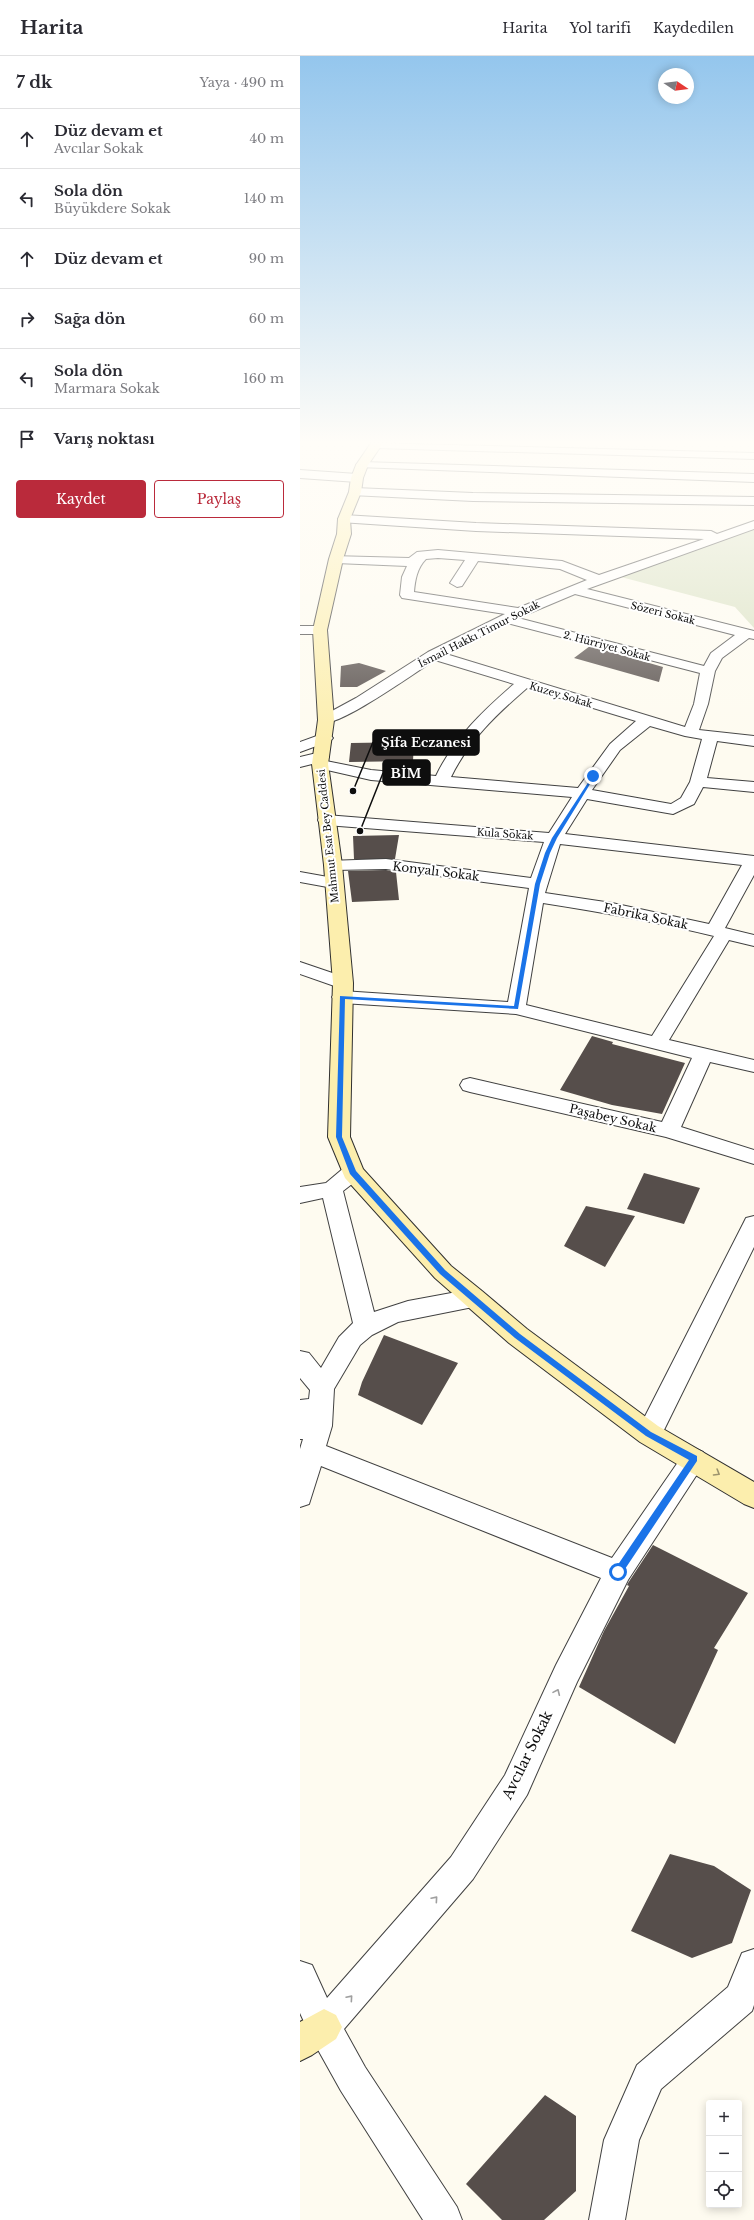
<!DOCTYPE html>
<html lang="tr">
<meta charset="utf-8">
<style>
:root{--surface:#fff;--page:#f7f7f7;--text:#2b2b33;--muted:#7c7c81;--line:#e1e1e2;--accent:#ba2a3b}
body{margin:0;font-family:"Libre Baskerville",serif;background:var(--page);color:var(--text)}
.controls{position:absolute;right:12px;bottom:12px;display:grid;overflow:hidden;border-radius:4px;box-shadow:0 2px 10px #0003}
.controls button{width:36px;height:36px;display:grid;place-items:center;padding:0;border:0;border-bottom:1px solid var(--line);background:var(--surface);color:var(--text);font:20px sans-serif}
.compass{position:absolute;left:358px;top:12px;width:36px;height:36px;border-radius:50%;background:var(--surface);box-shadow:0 2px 10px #0003;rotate:103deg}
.stop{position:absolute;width:12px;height:12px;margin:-9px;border:3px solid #1a73e8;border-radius:50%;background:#fff}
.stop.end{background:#1a73e8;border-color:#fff;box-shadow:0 1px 4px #0008}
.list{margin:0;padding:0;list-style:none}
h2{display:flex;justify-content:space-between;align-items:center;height:52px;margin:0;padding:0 16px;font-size:17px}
h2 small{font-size:13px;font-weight:400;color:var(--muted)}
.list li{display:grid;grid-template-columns:26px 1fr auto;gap:12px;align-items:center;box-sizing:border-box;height:60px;padding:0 16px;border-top:1px solid var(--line)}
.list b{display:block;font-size:15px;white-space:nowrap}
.list p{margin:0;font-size:13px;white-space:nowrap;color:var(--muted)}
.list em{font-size:13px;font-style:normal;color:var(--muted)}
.actions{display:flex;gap:8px;padding:12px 16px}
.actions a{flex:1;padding:9px 0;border:1px solid var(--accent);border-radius:4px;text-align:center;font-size:14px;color:var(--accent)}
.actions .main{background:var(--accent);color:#fff}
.icon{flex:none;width:22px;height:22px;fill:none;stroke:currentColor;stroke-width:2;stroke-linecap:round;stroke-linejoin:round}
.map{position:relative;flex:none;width:454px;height:2164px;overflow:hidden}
header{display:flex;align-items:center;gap:24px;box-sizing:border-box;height:56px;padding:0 20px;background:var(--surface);border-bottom:1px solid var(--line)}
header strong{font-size:19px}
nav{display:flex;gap:22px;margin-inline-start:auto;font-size:14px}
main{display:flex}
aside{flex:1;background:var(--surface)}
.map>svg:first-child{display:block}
.cemetery{fill:#d8e0c1}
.building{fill:#564e4b}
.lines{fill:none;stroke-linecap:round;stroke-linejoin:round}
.street-casing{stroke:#414141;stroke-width:2}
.secondary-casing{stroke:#303030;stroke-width:2}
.street{fill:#fff;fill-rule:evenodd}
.secondary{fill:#fceead;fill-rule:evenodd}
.oneway{stroke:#9d946d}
.oneway2{stroke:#9f9f9f}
.route{fill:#1a73e8}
.labels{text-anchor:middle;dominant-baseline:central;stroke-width:4;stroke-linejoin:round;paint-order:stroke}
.far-street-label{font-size:10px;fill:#0e0e0e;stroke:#fff}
.street-label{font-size:12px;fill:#0e0e0e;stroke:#fff}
.near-street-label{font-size:14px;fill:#0e0e0e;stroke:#fff}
.leader{fill:none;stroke:#0e0e0e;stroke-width:1.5}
.callout-dot{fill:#0e0e0e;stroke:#fff;stroke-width:1.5}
.callout{fill:#0e0e0e;stroke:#0e0e0e;stroke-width:1.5}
.callout-label{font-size:13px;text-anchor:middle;font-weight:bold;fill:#fff}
</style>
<header>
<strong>Harita</strong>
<nav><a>Harita</a><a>Yol tarifi</a><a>Kaydedilen</a></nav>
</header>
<main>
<aside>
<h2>7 dk<small>Yaya · 490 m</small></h2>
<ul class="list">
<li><svg class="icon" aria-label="ahead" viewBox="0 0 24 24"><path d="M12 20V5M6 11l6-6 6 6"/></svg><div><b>Düz devam et</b><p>Avcılar Sokak</p></div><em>40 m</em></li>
<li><svg class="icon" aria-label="left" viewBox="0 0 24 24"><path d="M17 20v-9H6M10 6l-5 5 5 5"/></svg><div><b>Sola dön</b><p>Büyükdere Sokak</p></div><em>140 m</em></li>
<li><svg class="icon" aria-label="ahead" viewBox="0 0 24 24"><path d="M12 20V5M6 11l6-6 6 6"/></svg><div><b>Düz devam et</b></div><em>90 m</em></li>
<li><svg class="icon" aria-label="right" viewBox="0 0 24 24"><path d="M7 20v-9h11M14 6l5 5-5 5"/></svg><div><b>Sağa dön</b></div><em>60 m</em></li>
<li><svg class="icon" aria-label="left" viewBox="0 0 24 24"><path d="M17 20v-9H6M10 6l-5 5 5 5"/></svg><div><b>Sola dön</b><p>Marmara Sokak</p></div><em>160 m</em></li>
<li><svg class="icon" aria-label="arrive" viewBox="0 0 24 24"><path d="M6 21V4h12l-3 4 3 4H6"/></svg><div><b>Varış noktası</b></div></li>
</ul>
<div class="actions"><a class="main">Kaydet</a><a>Paylaş</a></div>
</aside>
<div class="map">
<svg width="454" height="2164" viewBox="0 0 454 2164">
<rect width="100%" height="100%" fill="#fefbf0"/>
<path class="cemetery" d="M454,473V572L435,551L321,521Z"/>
<path class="building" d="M290,590L363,611L359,626L274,602Z
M59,607L86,615L57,631H40L41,610Z
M114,686L113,705L49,706L51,687Z
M99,779L95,803H54L53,780Z
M86,814L96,816L99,844L52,846L48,815Z
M292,980L313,986L312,988L385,1007L362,1058L312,1049L260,1034Z
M344,1117L400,1132L384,1168L327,1153Z
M286,1150L335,1160L305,1211L264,1190Z
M84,1279L158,1307L122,1369L58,1339L62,1326Z
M353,1489L448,1537L414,1592L418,1594L375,1688L279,1631L304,1575L329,1530L327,1529L328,1527Z
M370,1798L414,1810L451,1834L432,1887L392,1902L331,1875Z
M245,2039L276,2060V2135L244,2164H202L166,2128Z"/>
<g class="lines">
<defs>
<path id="street" d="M72,387L454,397V403L76,392L72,391Z
M62,406L454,418V426L58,411L56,409L58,407Z
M0,414L57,418L63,422L57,426L0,422Z
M55,432L173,437L454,441V449L173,445L51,439L49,436L51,433Z
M44,459L176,467L411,475L417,478L454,465V473L287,533L454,575V583L449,582L422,602L415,615L408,648L399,674L454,680V690L417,685L407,722L454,726V736L403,731L394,748L373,758L287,743L265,778L454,800V819L425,872L454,879V890L429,884L369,984L454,1004V1016L410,1006L381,1071L454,1094V1108L366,1081L170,1036L163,1034L160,1029L163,1024L170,1022L362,1066L392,1002L216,958L42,947L35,945L32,941L35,937L42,935L208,946L229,832L86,813L33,814L27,813L24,809L27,805L86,803L231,822L244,786L26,769L20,768L18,764L20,760L26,759L249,777L272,741L71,724L14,711L12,708L0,711V701L21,696L27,698L29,701L26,705L71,714L136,720C154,682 183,655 214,628L135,604C116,616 38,672 21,667L18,664L21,661L56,642L128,596L205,558L102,542L100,539L102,521L107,510L36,507L31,506L30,503L31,500L109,502L117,496L138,494L262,505L299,519L404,483L176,475L40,466L38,463ZM138,502L165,504L150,527L157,531L162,530L178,505L260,513L287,524L218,552L114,536C115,524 117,512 126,503ZM275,538L435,579L411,597L404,610L218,562ZM207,567L400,617L394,648L385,671L146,598ZM227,632L336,665L310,688L278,732L151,721C169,684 197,658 227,632ZM350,670L385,680L402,683L390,726L381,742L371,748L292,734L320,694ZM260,788L442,809L409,868L312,847L245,837ZM243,847C301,856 357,866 414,880L352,980L226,949Z
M0,570H20L27,574L20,578H0Z
M25,677L30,679L33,682L30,685L0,696V686Z
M0,816L39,823L42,827L39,831L33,832L0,826Z
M0,906L50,923L52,927L50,931L43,933L0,918Z
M53,1109L61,1111L64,1116L61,1121L43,1135L74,1256L108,1245L173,1233L181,1236L185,1242L181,1248L173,1251L98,1266L72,1279L60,1289L34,1333L32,1370L26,1390L312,1502L385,1396L394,1392L403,1396L407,1403L328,1524L277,1626L227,1739L173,1823L44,1973L65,2011L157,2151L162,2164H123L41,2035L12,1983L0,1957V1905L12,1909L27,1942L151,1801L205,1719L256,1609L301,1522L21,1410L9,1448L0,1451V1393L3,1383H0V1344L9,1343L10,1334L0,1322V1295L9,1297L21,1312L39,1281L53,1267L23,1142L0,1147V1131L26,1127L45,1111Z
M454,1160V1191L362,1378L358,1385L349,1388L340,1385L336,1378L443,1168L446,1162Z
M454,1893V1949L452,1955L361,2033L339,2084L325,2164H289L304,2084L337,2009L428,1931L442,1897Z"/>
<path id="secondary" d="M71,387H83L68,409L63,422L61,436L50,463L51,478L43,503L27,574L34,664L28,708L42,809L53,927L50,1081L63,1113L151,1210L182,1235L227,1273L358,1370L454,1426V1452L444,1448L340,1386L209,1287L135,1222L45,1122L28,1081L33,927L24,809L12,708L18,664L13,574L29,503L37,478L38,463L49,436L51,422L56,409Z
M24,1953L36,1959L42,1971L36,1983L12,1999L0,2005V1966Z"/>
</defs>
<use href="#street" class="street-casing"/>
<use href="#secondary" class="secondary-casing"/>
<use href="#street" class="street"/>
<use href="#secondary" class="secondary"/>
</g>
<defs><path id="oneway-chevron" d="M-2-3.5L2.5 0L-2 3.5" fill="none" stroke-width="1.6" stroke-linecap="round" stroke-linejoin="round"/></defs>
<use class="oneway" href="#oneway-chevron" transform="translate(417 1417) rotate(31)"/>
<g class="oneway2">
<use href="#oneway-chevron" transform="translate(257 1636) rotate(-66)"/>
<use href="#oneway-chevron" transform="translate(135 1843) rotate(-49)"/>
<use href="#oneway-chevron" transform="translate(50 1942) rotate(-49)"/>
</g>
<linearGradient id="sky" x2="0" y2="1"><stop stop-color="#94c6ed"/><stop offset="0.56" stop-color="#fffdf8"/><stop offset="1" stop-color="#fffdf8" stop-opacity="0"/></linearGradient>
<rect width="454" height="690" fill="url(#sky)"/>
<path class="route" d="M293,719L295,720L257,782L250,797L240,828L218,953L45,943L42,1081L56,1115L145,1214L220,1278L351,1376L397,1400V1405L321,1519L318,1520L315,1519V1513L389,1404L346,1380L215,1282L140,1218L50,1118L36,1081L40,940L214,950L235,828L245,797L252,782Z"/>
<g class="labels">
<g class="far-street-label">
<text transform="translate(363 557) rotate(14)">Sözeri Sokak</text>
<text transform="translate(179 578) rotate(-27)">İsmail Hakkı Timur Sokak</text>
<text transform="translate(307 590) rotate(15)">2. Hürriyet Sokak</text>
<text transform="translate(261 639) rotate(17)">Kuzey Sokak</text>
<text transform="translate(205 778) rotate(4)">Kula Sokak</text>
<text transform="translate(28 780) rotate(-96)">Mahmut Esat Bey Caddesi</text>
</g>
<g class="street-label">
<text transform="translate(136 815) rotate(7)">Konyalı Sokak</text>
<text transform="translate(346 860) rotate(12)">Fabrika Sokak</text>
<text transform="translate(313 1062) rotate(13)">Paşabey Sokak</text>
</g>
<g class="near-street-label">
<text transform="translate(227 1699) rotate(-64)">Avcılar Sokak</text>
</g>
</g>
<path class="leader" d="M53 735L73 686M60 775L83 717"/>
<g class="callout-dot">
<circle cx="53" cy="735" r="4"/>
<circle cx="60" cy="775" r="4"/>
</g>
<g class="callout">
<rect x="73" y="674" width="106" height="25" rx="4"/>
<rect x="83" y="704" width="47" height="25" rx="4"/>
</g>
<g class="callout-label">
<text x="126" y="691">Şifa Eczanesi</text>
<text x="106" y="722">BİM</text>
</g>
</svg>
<div class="controls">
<button>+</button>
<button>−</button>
<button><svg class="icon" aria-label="locate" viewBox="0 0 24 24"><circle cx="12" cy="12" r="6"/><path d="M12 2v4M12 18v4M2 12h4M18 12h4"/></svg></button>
</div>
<svg class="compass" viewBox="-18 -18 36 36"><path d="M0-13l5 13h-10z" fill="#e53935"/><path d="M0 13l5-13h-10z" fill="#7c7c81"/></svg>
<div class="stop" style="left:318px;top:1516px"></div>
<div class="stop end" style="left:293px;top:720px"></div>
</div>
</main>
